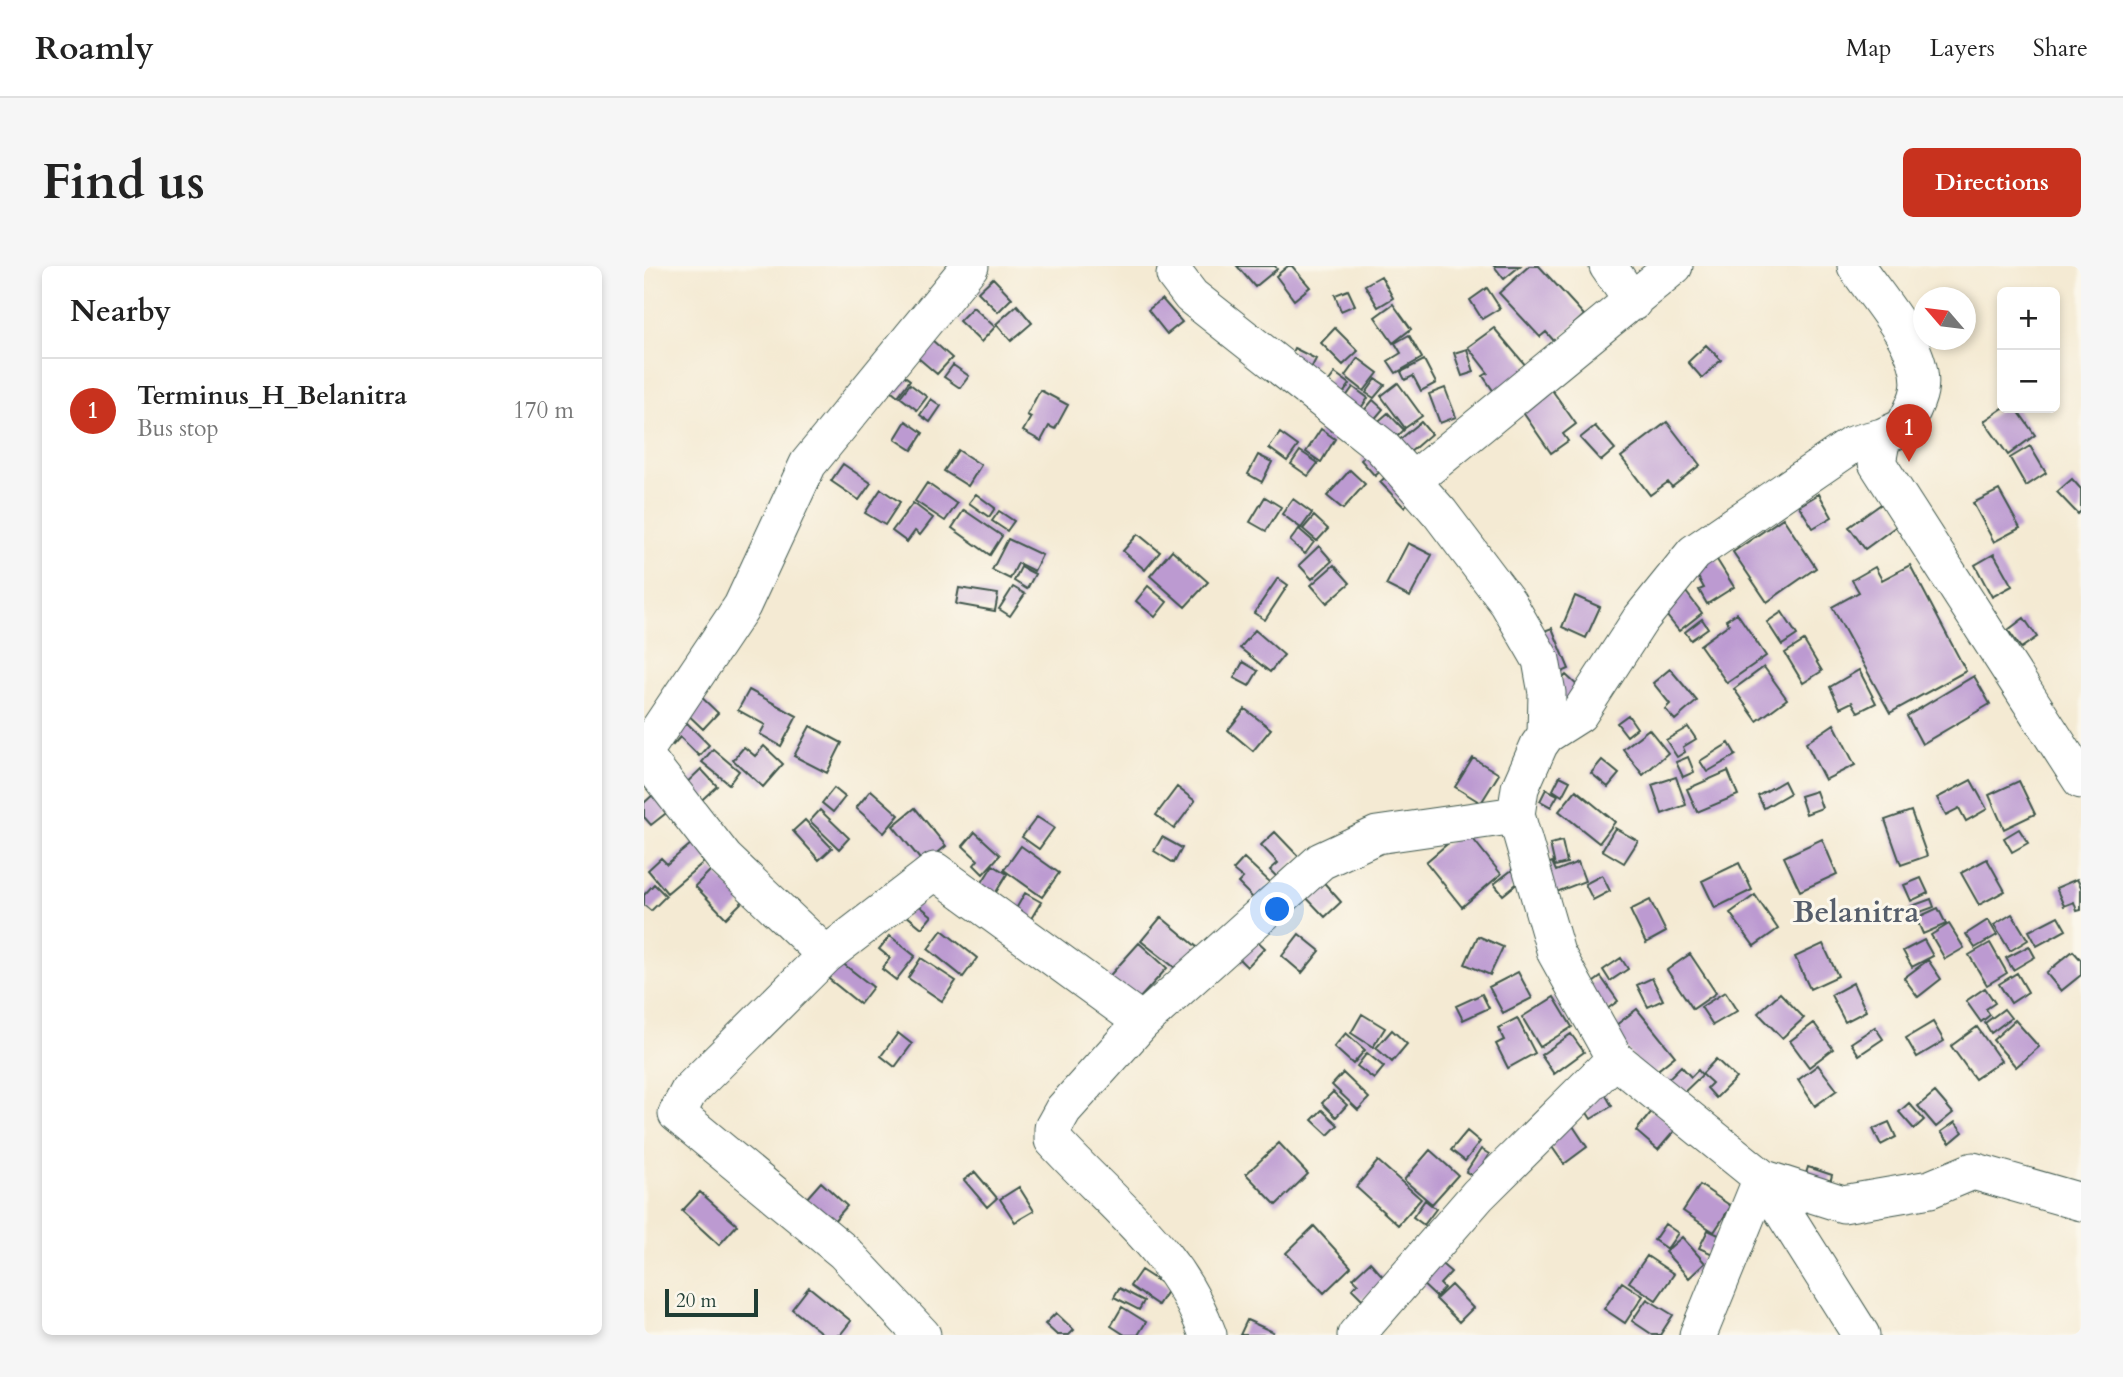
<!DOCTYPE html>
<meta charset="utf-8">
<style>
:root{--surface:#fff;--page:#f6f6f6;--text:#222;--muted:#767676;--line:#e0e0e0;--accent:#c8321e}
body{margin:0;font-family:Cardo,serif;background:var(--page);color:var(--text)}
.controls{position:absolute;right:21px;top:21px;display:grid;overflow:hidden;border-radius:10px;box-shadow:0 4px 10px #0003}
.controls button{width:63px;height:63px;display:grid;place-items:center;padding:0;border:0;border-bottom:2px solid var(--line);background:var(--surface);color:var(--text);font:35px sans-serif}
.compass{position:absolute;left:1269px;top:21px;width:63px;height:63px;border-radius:50%;background:var(--surface);box-shadow:0 4px 10px #0003;rotate:298deg}
.scale{position:absolute;left:21px;bottom:18px;width:93px;box-sizing:border-box;padding-left:7px;border:4px solid #1f3d34;border-top:0;font-size:19px;line-height:24px;white-space:nowrap;color:#1f3d34;-webkit-text-stroke:5px #fbf7ec;paint-order:stroke}
.you{position:absolute;left:634px;top:644px;width:24px;height:24px;margin:-18px;border:5px solid #fff;border-radius:50%;background:#1a73e8;box-shadow:0 0 0 10px #1a73e833}
.badge{display:grid;place-items:center;width:46px;height:46px;border-radius:50%;background:var(--accent);color:#fff;font-size:23px;font-weight:700}
.pin{position:absolute;translate:-50% -58px;filter:drop-shadow(0 2px 4px #0008)}
.pin::after{content:'';position:absolute;top:37px;width:24px;height:21px;background:inherit;clip-path:polygon(0 0,100% 0,50% 100%)}
.list{margin:0;padding:0;list-style:none}
h2{display:flex;justify-content:space-between;align-items:center;height:91px;margin:0;padding:0 28px;font-size:30px}
h2 small{font-size:23px;font-weight:400;color:var(--muted)}
.list li{display:grid;grid-template-columns:46px 1fr auto;gap:21px;align-items:center;box-sizing:border-box;height:105px;padding:0 28px;border-top:2px solid var(--line)}
.list b{display:block;font-size:26px;white-space:nowrap}
.list p{margin:0;font-size:23px;white-space:nowrap;color:var(--muted)}
.list em{font-size:23px;font-style:normal;color:var(--muted)}
.map{position:relative;flex:none;width:1437px;height:1069px;overflow:hidden;border-radius:10px}
header{display:flex;align-items:center;gap:42px;box-sizing:border-box;height:98px;padding:0 35px;background:var(--surface);border-bottom:2px solid var(--line)}
header strong{font-size:33px}
nav{display:flex;gap:38px;margin-inline-start:auto;font-size:24px}
.intro{display:flex;align-items:center;justify-content:space-between;box-sizing:border-box;height:168px;padding:0 42px}
h1{margin:0;font-size:49px}
.button{padding:18px 32px;border-radius:10px;background:var(--accent);color:#fff;font-size:24px;font-weight:700}
main{display:flex;gap:42px;padding:0 42px}
aside{flex:1;background:var(--surface);border-radius:10px;box-shadow:0 4px 10px #0003}
.map>svg:first-child{display:block}
.building{fill:#bc9ad1}
.lines{fill:none;stroke-linecap:round;stroke-linejoin:round}
.minor-casing{stroke:#3f574c;stroke-width:39}
.minor{stroke:#fff;stroke-width:37}
.labels{text-anchor:middle;dominant-baseline:central;stroke-width:6;stroke-linejoin:round;paint-order:stroke}
.district-label{font-size:30px;font-weight:bold;fill:#565e6b;stroke:#fbf7ec}
</style>
<header>
<strong>Roamly</strong>
<nav><a>Map</a><a>Layers</a><a>Share</a></nav>
</header>
<div class="intro"><h1>Find us</h1><a class="button">Directions</a></div>
<main>
<aside>
<h2>Nearby<small></small></h2>
<ul class="list">
<li><span class="badge">1</span><div><b>Terminus_H_Belanitra</b><p>Bus stop</p></div><em>170 m</em></li>
</ul>
</aside>
<div class="map">
<svg width="1437" height="1069" viewBox="0 0 1437 1069">
<rect width="100%" height="100%" fill="#fbf7ec"/>
<filter id="ink" filterUnits="userSpaceOnUse"><feTurbulence type="fractalNoise" baseFrequency=".0143" numOctaves="2"/><feDisplacementMap in="SourceGraphic" scale="14" xChannelSelector="R" yChannelSelector="G"/><feConvolveMatrix kernelMatrix="1 2 1 2 8 2 1 2 1" color-interpolation-filters="sRGB"/></filter>
<filter id="wash" filterUnits="userSpaceOnUse"><feTurbulence type="fractalNoise" baseFrequency=".00686" numOctaves="4" result="noise"/><feDisplacementMap in="SourceGraphic" scale="28" xChannelSelector="R" yChannelSelector="G"/><feGaussianBlur stdDeviation="1.57" result="paint"/><feColorMatrix in="noise" values="0 0 0 0 0 0 0 0 0 0 0 0 0 0 0 0 0 1.4 0 .05"/><feComposite in="paint" operator="in"/></filter>
<g filter="url(#wash)">
<rect width="100%" height="100%" fill="#f4ead3"/>
<g id="blocks">
<path class="building" d="M593,0H631L633,3L611,21Z
M644,0H648L666,21L650,34L632,10Z
M850,0H876L860,13Z
M885,0H895L940,49L911,76L902,66L896,71L855,27Z
M737,10L749,32L734,41L721,19Z
M349,12L368,32L354,46L334,26Z
M843,22L856,42L838,53L826,34Z
M704,24L711,39L697,45L691,29Z
M518,33L538,56L523,68L504,44Z
M749,38L767,63L749,77L731,51Z
M373,39L388,57L367,75L352,58Z
M329,41L351,61L337,76L315,55Z
M691,62L714,85L699,99L677,77Z
M850,62L889,108L855,133L839,110L844,107L824,81Z
M765,69L778,92L752,107L744,95L757,87L751,77Z
M288,74L308,92L293,108L273,91Z
M1062,79L1077,94L1058,112L1044,96Z
M650,82L672,93L663,110L642,98Z
M823,83L830,106L818,110L810,87Z
M714,92L734,107L720,125L701,110Z
M780,94L792,117L777,125L769,110L761,114L757,106Z
M309,99L325,110L316,122L300,111Z
M254,105L266,114L254,130L242,120Z
M691,107L706,118L697,130L682,119Z
M732,113L741,119L730,132L722,127Z
M754,117L778,150L761,162L737,130Z
M266,118L283,131L273,144L256,131Z
M709,121L724,132L714,146L699,135Z
M801,122L812,151L796,157L785,128Z
M396,124L424,139L411,163L405,160L397,175L379,165L387,151L383,149Z
M908,124L932,158L919,168L924,175L907,187L878,145Z
M287,133L297,140L286,156L276,149Z
M729,134L739,143L728,156L718,147Z
M1359,142H1372L1391,169L1364,189L1340,155Z
M744,147L760,164L746,177L730,159Z
M262,155L279,167L268,184L251,173Z
M777,156L787,168L765,187L754,175Z
M1023,156L1056,199L1028,221L1024,216L1006,229L977,191Z
M951,160L971,183L957,195L936,172Z
M677,163L691,173L677,196L662,186Z
M636,167L654,180L643,195L625,182Z
M1386,180L1402,207L1382,220L1366,192Z
M729,182L744,198L731,210L717,194Z
M314,184L337,199L324,220L300,205Z
M656,185L674,197L664,210L647,198Z
M614,189L628,196L618,216L604,208Z
M199,198L227,217L215,234L187,215Z
M706,204L721,218L699,243L683,230Z
M747,206L770,231L760,241L736,216Z
M1428,213L1437,223V245L1434,248L1413,226Z
M283,217L313,238L301,255L271,235Z
M237,223L256,236L241,259L221,247Z
M1355,224L1376,262L1350,276L1329,237Z
M332,228L351,242L345,251L325,237Z
M1175,228L1188,251L1169,262L1155,240Z
M621,231L637,241L622,265L606,256Z
M649,233L668,247L657,262L638,248Z
M1243,234L1258,256L1221,283L1205,261Z
M269,237L289,252L276,269L271,265L263,276L248,265Z
M320,244L358,270L346,289L308,262Z
M355,245L370,255L363,265L348,255Z
M670,250L684,263L673,275L659,263Z
M1139,252L1172,302L1123,336L1089,286Z
M655,263L670,276L661,288L646,275Z
M494,268L516,286L501,304L479,285Z
M364,273L398,289L390,305L374,297L366,313L348,304Z
M764,277L788,289L766,331L742,319Z
M675,280L688,295L668,313L655,299Z
M528,284L564,316L541,341L506,310Z
M1350,288L1368,320L1348,331L1331,299Z
M1070,289L1090,321L1063,338L1055,324L1060,322L1049,302Z
M690,299L706,317L683,337L667,319Z
M1266,299L1322,405L1246,447L1188,341L1215,326L1208,314L1231,301L1238,314Z
M377,301L391,308L383,323L370,315Z
M634,312L644,319L621,354L610,347Z
M504,320L523,336L511,351L492,335Z
M369,321L381,328L366,350L355,343Z
M315,322L354,328L351,345L312,338Z
M1042,326L1058,347L1035,365L1019,345Z
M931,330L956,341L942,372L918,361Z
M1138,346L1153,369L1138,379L1123,356Z
M1093,347L1122,390L1083,417L1056,379L1085,358L1082,354Z
M1380,352L1393,371L1377,382L1364,364Z
M1058,353L1064,362L1047,374L1041,366Z
M908,362L925,403L909,410L892,368Z
M611,364L640,389L626,406L596,382Z
M1160,375L1178,405L1159,417L1141,387Z
M599,396L614,405L605,420L590,412Z
M1120,401L1143,433L1113,455L1090,423Z
M1026,403L1053,435L1031,454L1021,443L1026,438L1009,417Z
M1215,404L1232,437L1214,446L1208,436L1196,442L1186,421Z
M922,409L937,423L920,440L906,426Z
M1330,410L1346,438L1278,478L1263,450Z
M50,424L74,447L59,463L35,440Z
M105,424L153,450L137,480L116,468L121,459L94,444Z
M601,443L627,463L609,485L584,464Z
M34,448L65,479L55,490L36,471L29,479L16,466Z
M984,449L993,462L983,470L973,457Z
M1190,458L1211,499L1181,514L1162,477Z
M166,460L198,477L183,507L150,490Z
M1044,461L1052,473L1039,481L1041,486L1033,491L1022,474Z
M1005,463L1024,487L999,509L979,483Z
M1085,477L1092,489L1063,506L1056,495Z
M120,480L139,498L119,521L89,494L100,481L111,490Z
M69,483L95,505L85,518L58,496Z
M1044,491L1050,506L1039,511L1032,496Z
M829,492L855,508L837,537L811,521Z
M958,494L975,508L964,521L947,507Z
M57,503L73,520L50,541L35,524Z
M1084,505L1094,529L1053,546L1043,523Z
M916,510L926,515L918,530L909,524Z
M1032,511L1042,539L1018,548L1008,519Z
M1327,514L1343,543L1322,555L1315,542L1302,549L1293,532Z
M1140,515L1146,527L1120,542L1114,530Z
M1375,515L1391,548L1360,563L1345,529Z
M533,521L551,535L530,563L512,549Z
M190,522L201,531L189,546L178,537Z
M902,523L914,529L907,541L896,535Z
M227,524L255,549L240,567L212,542Z
M932,524L971,556L955,577L915,545Z
M1172,525L1178,542L1162,548L1156,530Z
M11,527L26,544L7,559L0,551V537Z
M271,542L302,580L280,598L249,560Z
M176,544L205,572L195,583L166,555Z
M1267,545L1283,590L1257,599L1241,554Z
M393,551L410,562L395,583L378,571Z
M161,554L188,582L175,594L149,565Z
M971,562L994,575L980,597L958,584Z
M821,563L857,608L818,641L782,596Z
M1375,563L1384,577L1368,586L1360,572Z
M331,566L356,589L339,608L330,599L334,594L319,580Z
M631,566L655,591L633,611L626,604L634,597L617,579Z
M518,571L538,582L530,597L510,585Z
M53,573L67,590L23,627L4,604L17,592L23,598Z
M1178,573L1193,608L1156,625L1140,591Z
M918,575L923,597L911,600L906,578Z
M377,580L415,607L398,631L360,604Z
M600,592L627,617L611,634L594,617L599,612L589,604Z
M1343,593L1361,625L1335,639L1317,607Z
M908,596L912,605L934,596L941,615L910,627L899,600Z
M1095,597L1108,624L1071,642L1058,615Z
M349,599L363,608L346,636L332,626Z
M68,603L99,635L82,652L51,620Z
M868,604L876,615L859,629L850,618Z
M958,609L966,625L949,634L941,618Z
M675,611L697,636L681,651L658,627Z
M1277,612L1284,627L1267,635L1260,619Z
M1433,613L1437,621V644L1433,645L1430,636L1420,640L1412,622Z
M10,618L22,630L7,645L0,639V629Z
M381,627L397,636L376,671L361,662Z
M1111,629L1134,663L1110,680L1086,647Z
M1287,633L1290,641L1268,649L1265,641Z
M1006,634L1022,666L1002,677L986,644Z
M272,637L288,650L278,662L262,649Z
M1294,642L1302,658L1279,668L1272,652Z
M1368,648L1384,674L1366,685L1350,659Z
M1414,650L1422,664L1393,680L1385,665Z
M517,651L554,682L535,705L497,675Z
M1344,654L1353,669L1331,682L1322,668Z
M1305,658L1320,682L1301,693L1287,669Z
M298,664L333,692L319,711L284,683Z
M655,668L676,685L658,707L638,690Z
M607,669L621,682L603,701L583,681Z
M246,670L271,690L252,714L238,703L246,692L235,683Z
M834,670L859,681L846,709L821,698Z
M1280,674L1289,690L1268,701L1259,685Z
M495,677L523,702L486,743L459,717Z
M1346,677L1363,707L1343,719L1325,689Z
M1179,678L1194,710L1166,723L1151,691Z
M1385,680L1391,691L1369,704L1362,692Z
M1429,685L1437,694V709L1417,725L1402,707Z
M1046,688L1072,727L1049,743L1023,704Z
M277,692L312,715L298,735L264,712Z
M977,692L984,703L966,715L959,704Z
M193,693L229,721L216,738L180,709Z
M1284,694L1297,713L1274,731L1260,712Z
M874,706L888,732L859,747L845,721Z
M1373,707L1384,726L1367,737L1355,718Z
M957,711L974,735L959,746L942,722Z
M1008,712L1019,734L1004,741L993,719Z
M1209,717L1222,745L1201,756L1187,729Z
M1341,722L1351,737L1342,743L1346,749L1337,756L1322,735Z
M1081,726L1093,745L1069,759L1057,741Z
M1136,727L1160,752L1138,772L1114,747Z
M838,728L845,742L819,754L812,740Z
M910,731L928,761L896,781L878,751Z
M993,743L1031,790L1005,811L967,763Z
M1360,743L1367,752L1347,767L1341,757Z
M718,748L741,762L729,781L707,767Z
M873,752L891,787L864,802L852,778L860,774L854,762Z
M1371,754L1395,781L1372,801L1349,774Z
M1289,756L1300,775L1273,791L1262,772Z
M1170,757L1189,783L1165,801L1146,775Z
M1231,761L1239,773L1215,789L1207,777Z
M1333,761L1357,795L1331,813L1307,780Z
M748,764L763,778L748,796L732,782Z
M254,767L268,778L251,801L237,790Z
M702,767L721,784L709,798L690,781Z
M927,768L940,786L910,808L897,789Z
M723,787L740,801L730,813L713,800Z
M1072,793L1092,812L1072,832L1063,822L1068,817L1058,808Z
M1174,799L1193,824L1171,840L1154,814Z
M1037,800L1047,811L1054,804L1058,809L1035,831L1021,816Z
M699,807L725,832L714,844L688,819Z
M957,821L968,840L947,853L935,834Z
M689,826L703,839L692,851L678,837Z
M1291,826L1309,847L1292,861L1274,840Z
M1265,837L1280,854L1270,863L1255,846Z
M678,844L694,859L684,869L668,854Z
M1009,844L1032,863L1014,884L992,865Z
M925,854L943,881L920,898L901,871Z
M1245,856L1252,871L1237,879L1229,863Z
M1311,856L1319,866L1306,877L1297,866Z
M823,865L836,876L821,895L807,884Z
M635,877L664,908L632,939L602,908Z
M837,883L845,888L831,911L822,906Z
M786,884L814,909L788,938L760,914Z
M734,895L777,933L754,959L712,921Z
M1164,901L1188,909L1184,925L1159,917Z
M331,906L353,932L343,941L320,914Z
M177,916L203,940L188,957L162,933Z
M1056,919L1087,940L1070,966L1039,945Z
M375,921L390,945L371,956L356,933Z
M56,926L93,959L75,979L38,945Z
M781,934L792,943L780,959L769,951Z
M1021,958L1034,967L1023,983L1010,974Z
M670,960L707,1001L680,1027L642,987Z
M1064,964L1079,971L1071,989L1055,982Z
M1038,971L1061,997L1045,1012L1021,986Z
M1003,990L1030,1008L1012,1034L985,1016Z
M793,994L807,1006L796,1018L800,1022L792,1031L775,1015Z
M726,996L743,1015L718,1033L708,1023L714,1017L709,1012Z
M497,1004L525,1022L514,1039L486,1020Z
M978,1016L999,1030L981,1057L960,1043Z
M807,1019L829,1042L815,1056L792,1033Z
M165,1021L207,1055L196,1069H180L148,1043Z
M475,1022L500,1035L495,1044L470,1031Z
M1003,1033L1029,1049L1016,1069H1009L988,1055Z
M478,1041L502,1056L494,1069H481L467,1060Z
M412,1047L430,1064L425,1069H413L401,1058Z
M603,1054L629,1066L627,1069H596Z"/>
</g>
</g>
<g filter="url(#ink)">
<use href="#blocks" fill-opacity="0" stroke="#3f574c" stroke-width="2"/>
<g class="lines">
<defs>
<path id="minor" d="M964,0L989,36
M1212,0C1233,33 1283,84 1275,125C1273,137 1265,150 1260,161L1238,171L1233,197L1437,514
M531,9L547,30L737,180L796,247L864,337L897,394L903,427L902,469
M1238,171L1208,179L1050,287L996,354L935,448L902,469L895,479L876,522L872,549L912,687L971,793L1118,912L1199,938L1286,923L1329,905L1437,936
M768,215L1030,0
M0,486L98,340L164,198L326,0
M0,489L81,593L182,689
M278,1069L200,986L33,848L45,825L182,689L291,605L498,756
M564,1069C533,983 468,939 409,874V862L419,844L498,756L677,595L733,569L872,549
M712,1069L834,929L971,793
M1054,1069L1118,912L1217,1069"/>
</defs>
<use href="#minor" class="minor-casing"/>
<use href="#minor" class="minor"/>
</g>
</g>
<g class="labels">
<g class="district-label">
<text x="1212" y="646">Belanitra</text>
</g>
</g>
</svg>
<div class="controls">
<button>+</button>
<button>−</button>
</div>
<svg class="compass" viewBox="-18 -18 36 36"><path d="M0-13l5 13h-10z" fill="#e53935"/><path d="M0 13l5-13h-10z" fill="#767676"/></svg>
<div class="scale">20 m</div>
<div class="you"></div>
<div class="pin badge" style="left:1265px;top:196px">1</div>
</div>
</main>
